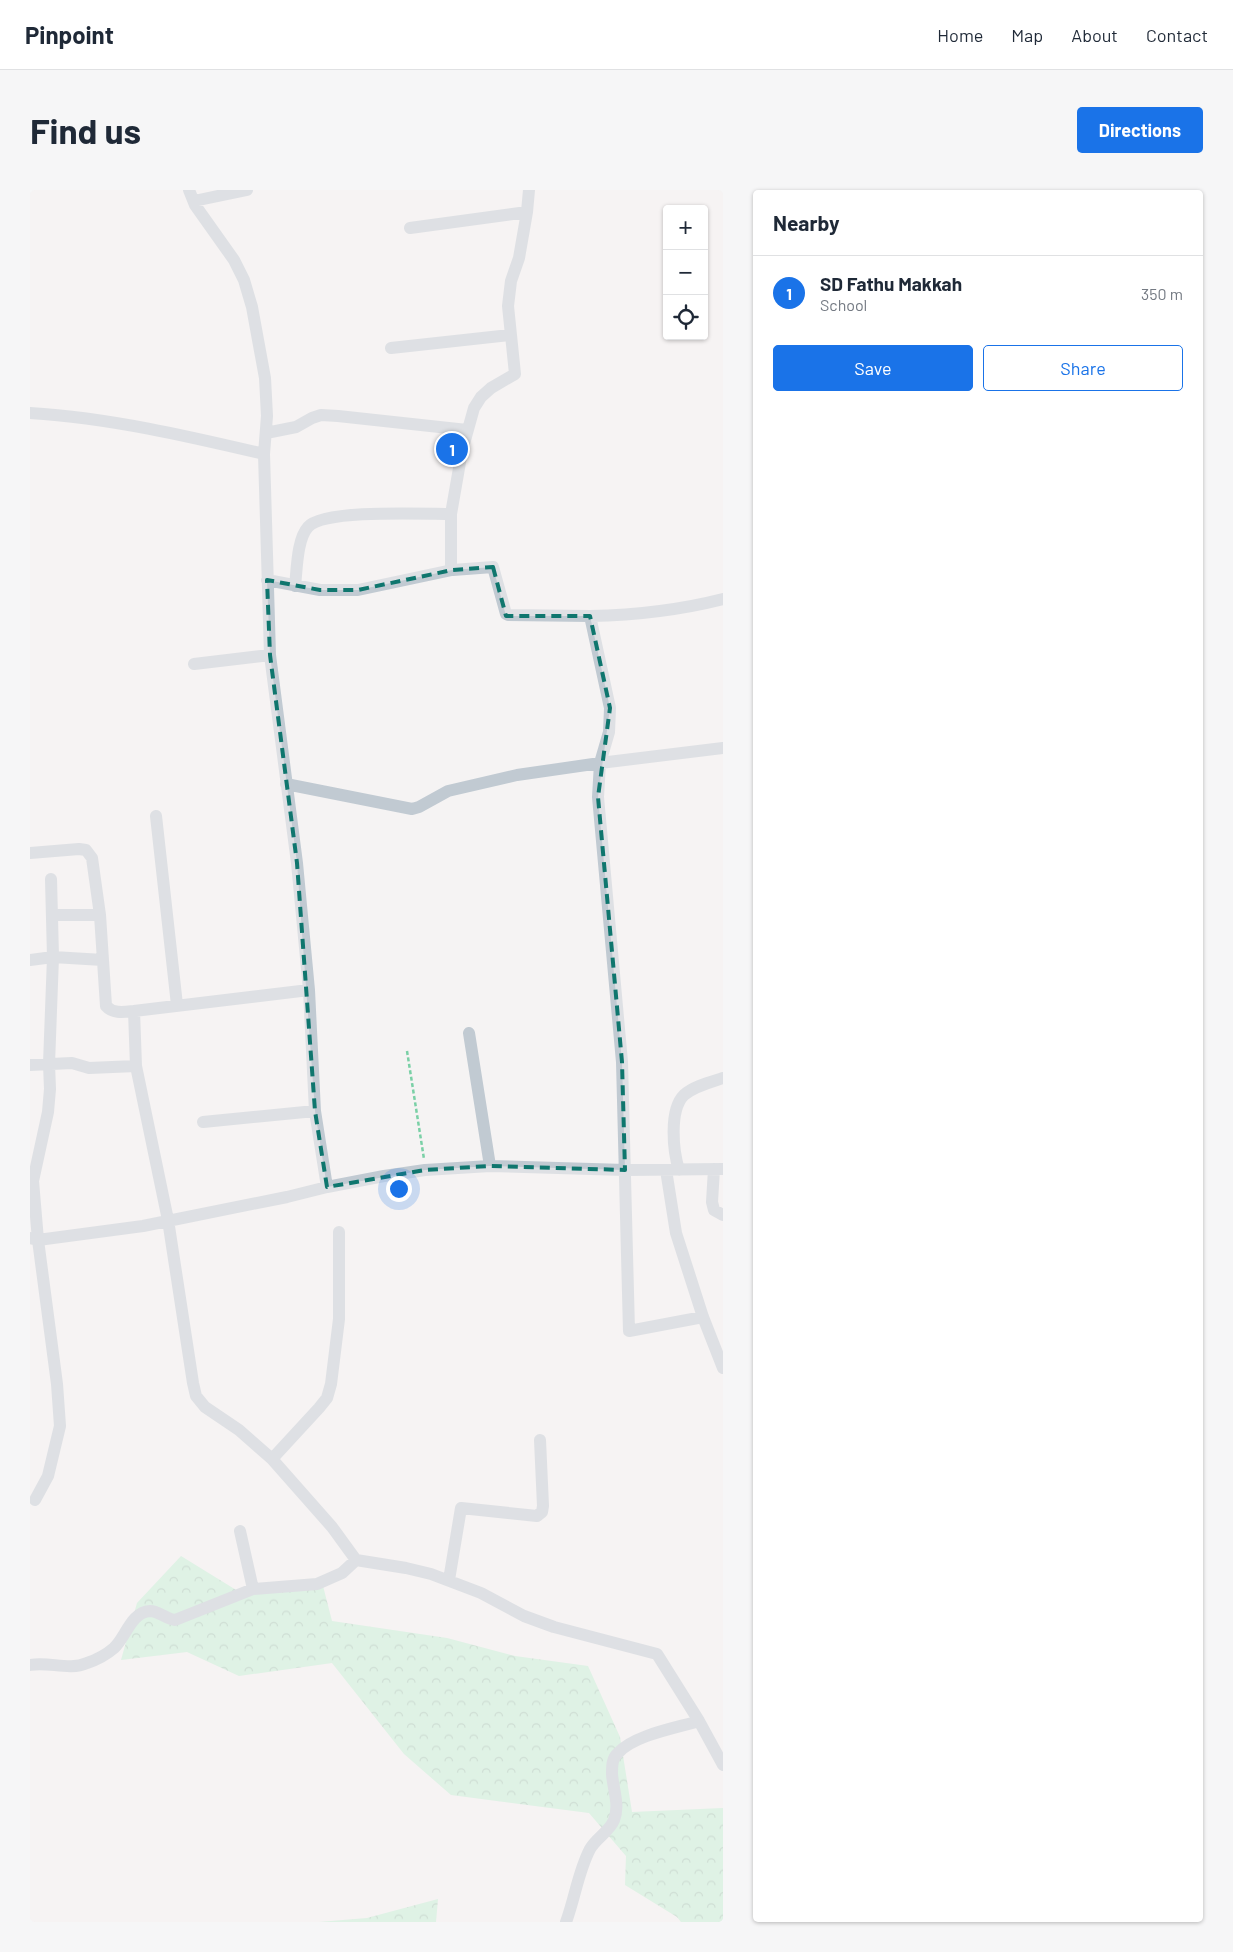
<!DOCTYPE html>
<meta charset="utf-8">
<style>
:root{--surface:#fff;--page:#f6f6f7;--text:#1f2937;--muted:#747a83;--line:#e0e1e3;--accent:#1a73e8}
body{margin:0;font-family:Barlow,sans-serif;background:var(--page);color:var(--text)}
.controls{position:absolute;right:15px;top:15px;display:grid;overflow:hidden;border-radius:5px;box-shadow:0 1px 4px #0004}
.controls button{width:45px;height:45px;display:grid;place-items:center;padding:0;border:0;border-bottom:1px solid var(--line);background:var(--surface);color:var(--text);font:25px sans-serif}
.you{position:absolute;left:368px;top:998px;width:18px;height:18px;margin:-12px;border:4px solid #fff;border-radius:50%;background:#1a73e8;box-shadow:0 0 0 8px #1a73e833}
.badge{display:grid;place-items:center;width:32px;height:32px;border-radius:50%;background:var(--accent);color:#fff;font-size:16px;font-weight:700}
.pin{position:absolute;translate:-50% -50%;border:2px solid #fff;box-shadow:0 1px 5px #0006}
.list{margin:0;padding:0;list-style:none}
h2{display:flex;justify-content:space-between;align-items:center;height:65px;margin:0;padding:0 20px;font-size:21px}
h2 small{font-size:16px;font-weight:400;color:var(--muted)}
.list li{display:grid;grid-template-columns:32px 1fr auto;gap:15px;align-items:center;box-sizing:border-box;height:75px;padding:0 20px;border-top:1px solid var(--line)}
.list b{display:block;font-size:19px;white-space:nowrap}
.list p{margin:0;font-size:16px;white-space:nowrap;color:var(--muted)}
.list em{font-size:16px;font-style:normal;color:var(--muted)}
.actions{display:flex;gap:10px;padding:15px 20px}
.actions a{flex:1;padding:11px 0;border:1px solid var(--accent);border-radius:5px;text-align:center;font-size:18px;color:var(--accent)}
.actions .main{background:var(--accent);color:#fff}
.icon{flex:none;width:28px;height:28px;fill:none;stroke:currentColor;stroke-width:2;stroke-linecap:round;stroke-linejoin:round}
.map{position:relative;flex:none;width:693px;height:1732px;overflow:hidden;border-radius:5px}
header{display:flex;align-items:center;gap:30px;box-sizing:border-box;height:70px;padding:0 25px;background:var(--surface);border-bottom:1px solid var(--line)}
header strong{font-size:24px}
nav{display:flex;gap:28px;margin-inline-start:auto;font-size:18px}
.intro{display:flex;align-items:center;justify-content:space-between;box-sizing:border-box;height:120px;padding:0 30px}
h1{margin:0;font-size:35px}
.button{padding:12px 22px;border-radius:5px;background:var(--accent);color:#fff;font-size:18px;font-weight:700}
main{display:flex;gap:30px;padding:0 30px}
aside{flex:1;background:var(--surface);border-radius:5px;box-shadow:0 1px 4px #0004}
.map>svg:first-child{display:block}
.forest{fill:url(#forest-crowns)}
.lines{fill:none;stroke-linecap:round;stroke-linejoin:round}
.path{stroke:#7ad0a6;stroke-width:2.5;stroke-dasharray:4 2.5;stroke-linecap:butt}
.minor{stroke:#c1cad2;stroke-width:12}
.marked{fill:none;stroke:#0f766e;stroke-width:4;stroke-dasharray:10 6;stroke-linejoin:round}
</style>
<header>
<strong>Pinpoint</strong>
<nav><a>Home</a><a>Map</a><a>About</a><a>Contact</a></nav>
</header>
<div class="intro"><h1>Find us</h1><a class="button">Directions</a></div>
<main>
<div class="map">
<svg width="693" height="1732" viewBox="0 0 693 1732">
<defs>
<pattern id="forest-crowns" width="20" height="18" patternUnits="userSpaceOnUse" patternTransform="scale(1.25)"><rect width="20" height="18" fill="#c3f1d5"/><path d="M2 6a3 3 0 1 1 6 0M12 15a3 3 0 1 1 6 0" fill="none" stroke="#a0c6b0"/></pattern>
</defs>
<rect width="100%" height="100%" fill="#f5f3f3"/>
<path class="forest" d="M151,1366L211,1403L293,1396L302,1431L417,1448L485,1466L558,1476L590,1547L602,1622L693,1618V1732H651L647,1727L595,1695L596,1666L559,1623L421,1605L374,1564L302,1473L209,1486L157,1462L91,1470L107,1413Z
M408,1709L406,1732H289L337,1728Z"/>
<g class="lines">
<path class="path" d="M377,861L394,969"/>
<path class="minor" d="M159,0L165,15L204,70L214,90L222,117L235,188L237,226L234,264L240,465L267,673L279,800L285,921L297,997
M499,0L497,22L489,68L481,91L478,116L485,184L461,198L451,207L444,218L432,261L421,324V378L423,380L463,377L476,424L478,425L560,426L580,518L579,542L570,573L568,607L592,872L599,1141L673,1127
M164,11L217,0
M380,38L497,22
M361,158L480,145
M0,223C80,228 157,246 234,264
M236,243L266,237L282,228L291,225L308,226L437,240
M237,390L290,400H328L422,380
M265,396C267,379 267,349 278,337C294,319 394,324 421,324
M560,426C605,425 650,420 693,409
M164,474L240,465
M256,594L382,619L389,617L418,601L487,585L570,573L693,558
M126,626L147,815
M0,663L49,659L56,660L62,668L70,725L76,816C83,824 94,822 104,821L106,876
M22,725H70
M0,770L23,767L73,770
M104,821L279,800
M439,843L460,976
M0,875L42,873L59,878L106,876L138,1030L163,1193L166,1206L175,1217L209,1240L242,1269L302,1337L326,1370L376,1378L401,1384L451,1403L494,1426L524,1437L627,1464L669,1531L693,1575
M173,932L285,921
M684,979L682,1012L684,1020L693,1025
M636,980L646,1043L673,1127L693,1178
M649,980C643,961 639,920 654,905C664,896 681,892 693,888
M0,1048L8,1050L113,1036L257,1007L297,997L354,986L395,980L460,976L595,980L693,979
M242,1269L289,1218L297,1208L301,1194L309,1129V1042
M5,1310L18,1286L30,1236L27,1194L8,1050L3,991L18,922L20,899L19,874L23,767L21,689
M210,1341L223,1399
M419,1390L431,1318L507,1326L512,1322L513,1316L510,1250
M0,1475C18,1471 39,1481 57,1473C66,1470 76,1465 84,1458C96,1447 101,1422 120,1421C129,1421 136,1429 145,1430L223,1399L287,1394L312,1383L326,1370
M536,1732C545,1708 548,1682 560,1659C566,1648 580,1641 584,1630C590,1615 583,1599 582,1584C582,1576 582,1568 588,1563C604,1545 646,1538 669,1531"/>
</g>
<path d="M0 0H693V1732H0ZM463,377L476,426H560L580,518L568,607L592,872L595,980L460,976L395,980L297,997L285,921L267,673L240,465L237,390L290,400H328L422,380Z" fill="#f5f3f3" fill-opacity=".55" fill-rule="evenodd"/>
<path class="marked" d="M463,377L476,426H560L580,518L568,607L592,872L595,980L460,976L395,980L297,997L285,921L267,673L240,465L237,390L290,400H328L422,380Z"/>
</svg>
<div class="controls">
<button>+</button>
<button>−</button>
<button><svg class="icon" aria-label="locate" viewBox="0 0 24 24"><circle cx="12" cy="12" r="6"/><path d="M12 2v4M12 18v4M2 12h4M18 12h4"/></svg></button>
</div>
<div class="you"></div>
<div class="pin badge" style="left:422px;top:259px">1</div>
</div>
<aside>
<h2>Nearby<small></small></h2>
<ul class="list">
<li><span class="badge">1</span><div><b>SD Fathu Makkah</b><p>School</p></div><em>350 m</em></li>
</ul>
<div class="actions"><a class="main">Save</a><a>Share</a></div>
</aside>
</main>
